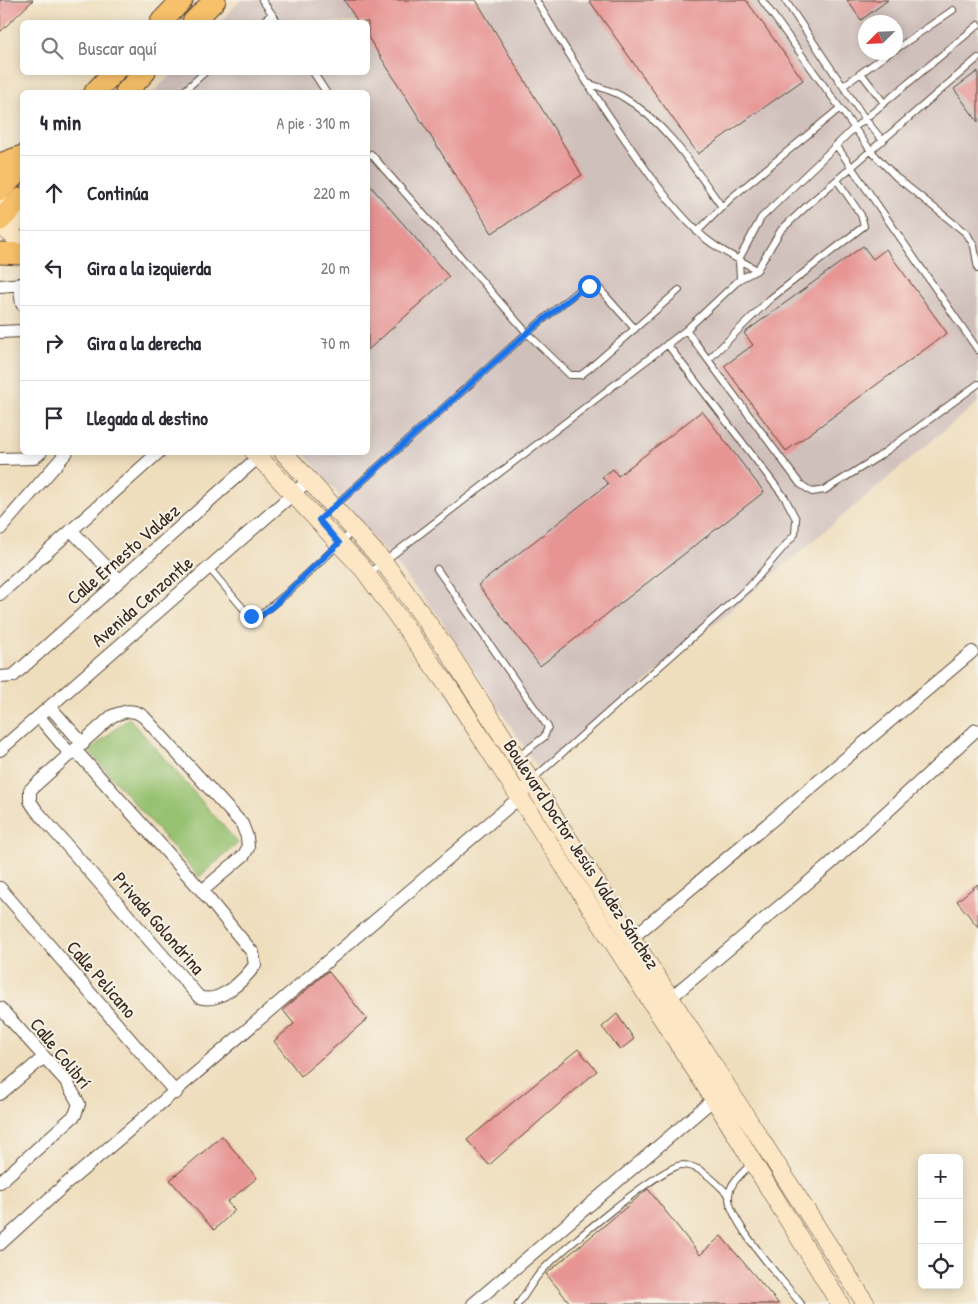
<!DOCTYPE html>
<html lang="es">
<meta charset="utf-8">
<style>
:root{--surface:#fff;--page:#f2f2f3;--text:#2b2b33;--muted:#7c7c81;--line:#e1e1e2}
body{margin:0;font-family:"Patrick Hand",sans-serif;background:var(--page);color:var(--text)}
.controls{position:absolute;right:15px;bottom:15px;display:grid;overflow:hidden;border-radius:8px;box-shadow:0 2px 12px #0003}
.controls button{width:45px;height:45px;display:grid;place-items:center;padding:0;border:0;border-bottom:1px solid var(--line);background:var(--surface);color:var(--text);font:25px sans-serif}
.compass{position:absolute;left:858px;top:15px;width:45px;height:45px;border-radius:50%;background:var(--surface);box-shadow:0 2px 12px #0003;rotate:246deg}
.stop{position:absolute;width:15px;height:15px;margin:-11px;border:4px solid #1a73e8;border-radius:50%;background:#fff}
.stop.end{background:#1a73e8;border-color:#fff;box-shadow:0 1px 5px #0008}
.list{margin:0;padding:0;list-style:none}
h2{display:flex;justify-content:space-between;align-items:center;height:65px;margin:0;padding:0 20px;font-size:21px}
h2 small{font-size:16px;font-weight:400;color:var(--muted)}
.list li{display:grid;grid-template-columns:32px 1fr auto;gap:15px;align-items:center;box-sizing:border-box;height:75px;padding:0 20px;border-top:1px solid var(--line)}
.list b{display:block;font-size:19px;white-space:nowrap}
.list em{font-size:16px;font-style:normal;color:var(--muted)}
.icon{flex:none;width:28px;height:28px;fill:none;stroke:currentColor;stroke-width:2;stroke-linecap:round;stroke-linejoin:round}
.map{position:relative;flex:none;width:978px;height:1304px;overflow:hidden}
.search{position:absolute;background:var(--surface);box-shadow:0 2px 12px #0003;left:20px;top:20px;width:350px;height:55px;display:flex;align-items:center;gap:12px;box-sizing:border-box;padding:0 18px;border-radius:8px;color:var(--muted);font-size:19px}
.panel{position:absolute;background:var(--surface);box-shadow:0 2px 12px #0003;left:20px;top:90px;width:350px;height:365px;border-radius:8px}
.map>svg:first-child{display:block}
.industrial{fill:#d0c0bc;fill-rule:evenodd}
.green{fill:#95c16f;stroke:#687646}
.building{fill:#e79594}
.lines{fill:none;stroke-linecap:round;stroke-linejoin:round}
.service-casing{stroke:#564536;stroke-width:8}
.minor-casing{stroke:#564536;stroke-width:14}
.secondary-casing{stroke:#564536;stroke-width:19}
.trunk-casing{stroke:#564536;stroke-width:23}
.service{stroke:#fff;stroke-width:6}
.minor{stroke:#fff;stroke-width:12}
.secondary{stroke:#fce6c4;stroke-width:18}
.trunk{stroke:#f7c06b;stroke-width:21}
.route{stroke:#1a73e8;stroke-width:6}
.labels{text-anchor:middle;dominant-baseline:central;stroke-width:4;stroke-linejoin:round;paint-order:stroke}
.street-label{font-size:19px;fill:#3b2a1e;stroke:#f7f3e8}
</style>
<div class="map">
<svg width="978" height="1304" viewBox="0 0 978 1304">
<rect width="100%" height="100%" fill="#f7f3e8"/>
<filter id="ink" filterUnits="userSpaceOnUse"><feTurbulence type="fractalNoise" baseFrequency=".02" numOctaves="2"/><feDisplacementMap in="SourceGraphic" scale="10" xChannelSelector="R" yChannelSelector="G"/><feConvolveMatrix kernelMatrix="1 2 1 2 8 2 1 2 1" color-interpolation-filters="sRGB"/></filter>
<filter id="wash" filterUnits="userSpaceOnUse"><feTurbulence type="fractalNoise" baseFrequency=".0096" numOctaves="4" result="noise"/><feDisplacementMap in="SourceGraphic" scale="20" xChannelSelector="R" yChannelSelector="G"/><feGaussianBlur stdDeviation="1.12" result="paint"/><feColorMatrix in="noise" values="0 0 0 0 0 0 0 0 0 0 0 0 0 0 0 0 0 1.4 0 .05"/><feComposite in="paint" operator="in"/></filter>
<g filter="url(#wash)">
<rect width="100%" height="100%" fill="#efdebd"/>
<path class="industrial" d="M241,0H978V402L540,771L440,618L304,453L368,452V92H153L173,73L368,72V22H220ZM866,22H896V52H866Z"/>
<path class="green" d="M129,718L238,843L199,877L89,751Z"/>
<g id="blocks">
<path class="building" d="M0,0H33L0,32Z
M344,0H476L582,175L492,233L368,37V22H358Z
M589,0H746L803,80L698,154Z
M847,0H888L861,20Z
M978,71V122L954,89Z
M368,183L449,277L368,350Z
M863,246L873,259L886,249L947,333L786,451L724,366L753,345L744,333Z
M702,411L764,492L540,666L478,585L608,484L602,477L613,469L618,476Z
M978,884V927L957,901Z
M328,971L367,1019L301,1076L274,1041L294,1024L283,1010Z
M617,1014L634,1039L620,1050L602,1027Z
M578,1049L597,1071L489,1165L467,1140Z
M222,1136L257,1178L227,1202L235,1210L214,1230L170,1180Z
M648,1189L700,1255L721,1236L779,1304H571L546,1274Z"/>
</g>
</g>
<g filter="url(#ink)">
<use href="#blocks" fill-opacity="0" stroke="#564536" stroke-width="1"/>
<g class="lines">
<defs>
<path id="service" d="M262,0L278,22
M536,0C564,47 593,93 624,138C646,170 669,204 697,231C714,248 737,258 757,270
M762,0L871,151L896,177L967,234L974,246L978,269
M785,0L865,119L883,141
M262,22L272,14
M978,25L854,128L761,218L739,259L740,279L757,270L781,230L810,203L978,58
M896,49L953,10
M313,72L326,92
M861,73L884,103
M587,83C598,87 612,90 623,97C666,122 694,168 722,207
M843,86L890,52
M183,92L205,72
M836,145L978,350
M371,154L527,333L570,375H581L591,367L679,290
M697,232L731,198L840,108
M686,330L800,484L812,492L825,490L878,457L978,384
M708,360L770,299L864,226L861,215L837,180
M320,519L527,333L579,290L586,287L597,286L635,329
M209,568L247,613L259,616L286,594L354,530
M437,569L548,727L544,737L518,757
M369,573L686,330L740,279
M533,779L750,586L795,534L796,519L785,498L667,344
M751,1164C743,1173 730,1182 729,1195C726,1219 785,1283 801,1304
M518,1304C526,1294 532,1282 540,1273C555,1255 663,1165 682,1165C701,1165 716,1183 729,1195"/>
<path id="minor" d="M19,284L22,304
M0,286L22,284
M0,332L22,331
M0,459L34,458L41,452
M0,529L67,452
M71,530L120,581
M0,594L159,452
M0,677L13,676L264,452
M50,707L83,744
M39,717L71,755
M0,750L309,480
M76,751L202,891L253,953L255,965C244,980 219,1005 199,997L36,810L30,801V790L112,716C125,711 133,708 144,717L242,824L247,837L248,848L244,855L202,891
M0,888L176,1093
M631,939L972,652
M669,999L829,865L976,730
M0,1008L66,1081L79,1104L75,1115L0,1182
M0,1094L43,1058
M0,1244L59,1190L520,797L532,780
M473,1304L714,1099"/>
<path id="secondary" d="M0,203L22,221
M0,225L22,243
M254,452L364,570L450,689L719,1107L840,1304
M283,452L383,561L448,651L866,1304"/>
<path id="trunk" d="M161,22L182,0
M193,22L215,0
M95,92L114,72
M126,92L145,72
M0,164L22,156
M0,190L22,168
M0,220L22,198
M0,253L22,254"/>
</defs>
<use href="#service" class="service-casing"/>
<use href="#minor" class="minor-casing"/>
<use href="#secondary" class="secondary-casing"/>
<use href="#trunk" class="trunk-casing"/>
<use href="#service" class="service"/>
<use href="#minor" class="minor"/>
<use href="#secondary" class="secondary"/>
<use href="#trunk" class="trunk"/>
</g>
</g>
<g class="lines" filter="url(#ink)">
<path class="route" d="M251,616L262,615L273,606L339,543L319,520L527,333L580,290L589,286"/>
</g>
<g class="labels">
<g class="street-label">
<text transform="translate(123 554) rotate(-41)">Calle Ernesto Valdez</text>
<text transform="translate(142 601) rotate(-41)">Avenida Cenzontle</text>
<text transform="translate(582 854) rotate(57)">Boulevard Doctor Jesús Valdez Sánchez</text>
<text transform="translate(159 923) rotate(49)">Privada Golondrina</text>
<text transform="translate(102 979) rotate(49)">Calle Pelicano</text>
<text transform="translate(61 1053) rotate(51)">Calle Colibrí</text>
</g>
</g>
</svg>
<div class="controls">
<button>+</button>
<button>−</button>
<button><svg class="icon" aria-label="locate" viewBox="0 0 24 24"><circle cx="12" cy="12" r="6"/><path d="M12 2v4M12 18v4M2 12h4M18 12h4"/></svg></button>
</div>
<svg class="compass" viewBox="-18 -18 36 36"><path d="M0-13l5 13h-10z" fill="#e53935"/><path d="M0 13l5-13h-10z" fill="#7c7c81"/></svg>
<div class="stop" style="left:589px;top:286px"></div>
<div class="stop end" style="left:251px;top:616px"></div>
<div class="search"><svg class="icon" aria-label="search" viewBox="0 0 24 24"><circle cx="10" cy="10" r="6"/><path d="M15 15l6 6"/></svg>Buscar aquí</div>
<section class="panel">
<h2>4 min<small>A pie · 310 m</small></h2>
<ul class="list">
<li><svg class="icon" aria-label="ahead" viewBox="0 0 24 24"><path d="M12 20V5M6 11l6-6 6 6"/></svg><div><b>Continúa</b></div><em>220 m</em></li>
<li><svg class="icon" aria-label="left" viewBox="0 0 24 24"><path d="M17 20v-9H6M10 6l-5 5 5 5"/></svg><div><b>Gira a la izquierda</b></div><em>20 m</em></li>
<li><svg class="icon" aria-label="right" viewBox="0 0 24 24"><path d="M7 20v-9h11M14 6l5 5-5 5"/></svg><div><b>Gira a la derecha</b></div><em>70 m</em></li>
<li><svg class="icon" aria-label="arrive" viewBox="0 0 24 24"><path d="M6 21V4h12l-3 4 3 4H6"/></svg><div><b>Llegada al destino</b></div></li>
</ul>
</section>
</div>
